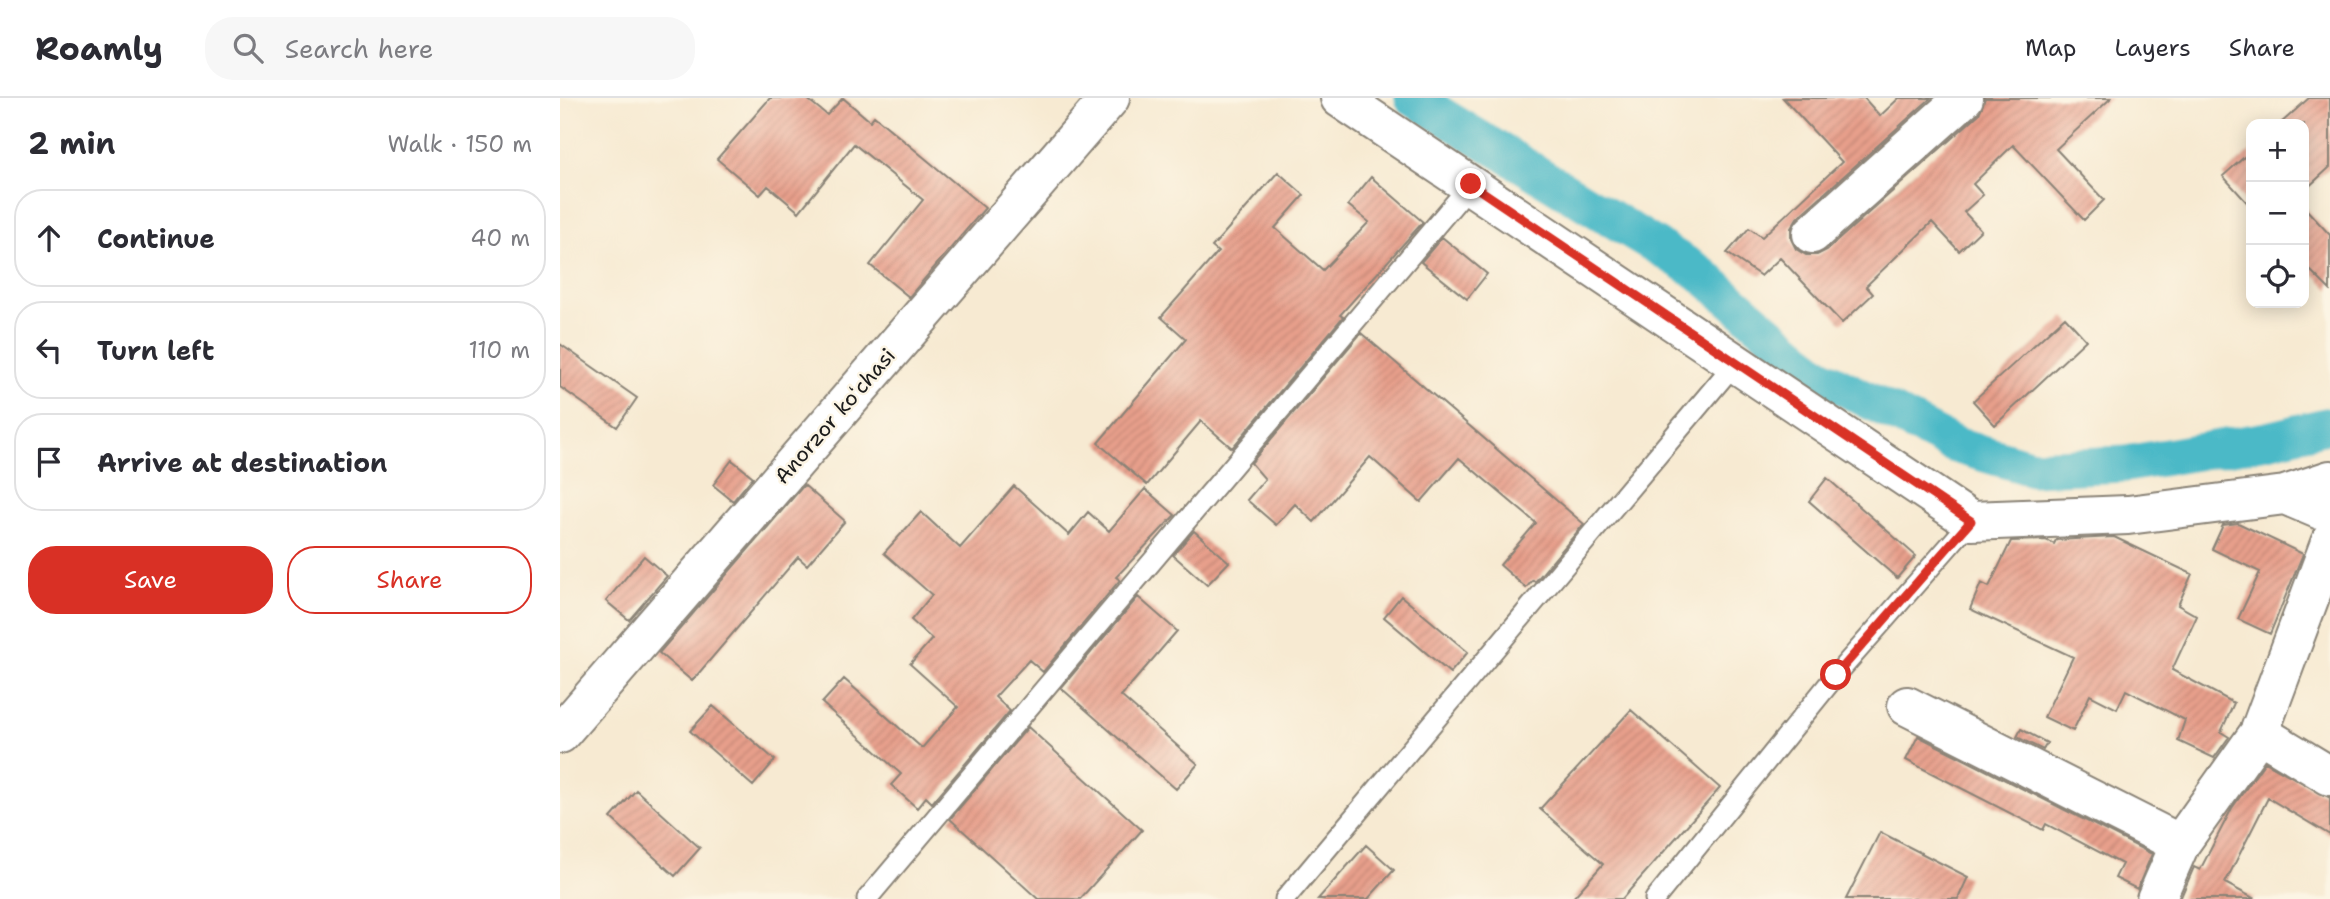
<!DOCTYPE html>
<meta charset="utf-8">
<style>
:root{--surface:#fff;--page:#f7f7f7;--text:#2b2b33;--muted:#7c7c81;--line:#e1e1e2;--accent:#d93025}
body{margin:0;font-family:"Shantell Sans",sans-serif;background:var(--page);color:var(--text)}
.controls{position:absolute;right:21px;top:21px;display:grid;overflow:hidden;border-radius:14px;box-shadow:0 4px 18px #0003}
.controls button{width:63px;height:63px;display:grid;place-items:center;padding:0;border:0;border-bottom:2px solid var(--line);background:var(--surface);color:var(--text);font:35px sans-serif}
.stop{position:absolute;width:21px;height:21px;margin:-16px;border:5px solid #d93025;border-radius:50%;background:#fff}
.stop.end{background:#d93025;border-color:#fff;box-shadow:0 2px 7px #0008}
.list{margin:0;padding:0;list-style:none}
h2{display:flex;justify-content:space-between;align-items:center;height:91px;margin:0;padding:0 28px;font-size:30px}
h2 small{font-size:23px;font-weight:400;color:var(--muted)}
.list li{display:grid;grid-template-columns:46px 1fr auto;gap:21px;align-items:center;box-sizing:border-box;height:98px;margin:0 14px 14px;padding:0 14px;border:2px solid var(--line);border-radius:28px}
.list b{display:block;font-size:26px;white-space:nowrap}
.list em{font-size:23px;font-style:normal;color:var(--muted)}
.actions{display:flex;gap:14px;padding:21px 28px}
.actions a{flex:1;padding:16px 0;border:2px solid var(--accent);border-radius:28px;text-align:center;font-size:24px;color:var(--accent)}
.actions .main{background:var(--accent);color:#fff}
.icon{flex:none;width:38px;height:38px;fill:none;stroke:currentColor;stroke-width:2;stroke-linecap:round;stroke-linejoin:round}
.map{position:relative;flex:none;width:1770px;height:801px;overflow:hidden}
header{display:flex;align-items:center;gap:42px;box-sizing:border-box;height:98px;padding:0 35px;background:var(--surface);border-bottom:2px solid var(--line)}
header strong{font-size:33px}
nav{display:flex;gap:38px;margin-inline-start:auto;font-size:24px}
.search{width:490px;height:63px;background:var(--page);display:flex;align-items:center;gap:18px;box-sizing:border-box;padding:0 24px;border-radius:28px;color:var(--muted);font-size:26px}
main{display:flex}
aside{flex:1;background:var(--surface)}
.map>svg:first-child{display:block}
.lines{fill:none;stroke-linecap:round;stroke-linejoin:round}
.canal{stroke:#4cb9c7;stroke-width:37}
.building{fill:url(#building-hatch)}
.service-casing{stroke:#8a8377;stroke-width:23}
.minor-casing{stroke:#8a8377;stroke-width:42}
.service{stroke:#fff;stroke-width:19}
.minor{stroke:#fff;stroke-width:38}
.route{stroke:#d93025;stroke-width:9}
.labels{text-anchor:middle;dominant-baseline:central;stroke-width:5;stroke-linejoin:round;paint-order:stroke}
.street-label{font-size:21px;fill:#1c1c1c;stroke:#fcf5e5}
</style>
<header>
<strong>Roamly</strong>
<div class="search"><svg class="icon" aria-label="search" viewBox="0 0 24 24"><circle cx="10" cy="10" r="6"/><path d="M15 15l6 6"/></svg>Search here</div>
<nav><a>Map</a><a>Layers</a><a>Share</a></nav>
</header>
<main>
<aside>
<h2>2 min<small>Walk · 150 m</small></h2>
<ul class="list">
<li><svg class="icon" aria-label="ahead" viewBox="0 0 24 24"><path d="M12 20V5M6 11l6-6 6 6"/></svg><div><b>Continue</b></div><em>40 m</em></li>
<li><svg class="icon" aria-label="left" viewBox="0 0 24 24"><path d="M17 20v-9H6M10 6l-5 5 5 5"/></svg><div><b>Turn left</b></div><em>110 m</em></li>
<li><svg class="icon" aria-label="arrive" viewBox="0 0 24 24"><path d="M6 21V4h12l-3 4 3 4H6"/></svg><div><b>Arrive at destination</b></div></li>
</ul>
<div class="actions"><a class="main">Save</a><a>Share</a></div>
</aside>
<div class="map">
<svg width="1770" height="801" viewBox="0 0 1770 801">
<defs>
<pattern id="building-hatch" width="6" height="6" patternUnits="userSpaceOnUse" patternTransform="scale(1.75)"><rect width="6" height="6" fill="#e79f8b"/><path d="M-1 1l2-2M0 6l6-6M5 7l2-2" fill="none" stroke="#c68877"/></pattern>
</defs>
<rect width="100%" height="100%" fill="#fcf5e5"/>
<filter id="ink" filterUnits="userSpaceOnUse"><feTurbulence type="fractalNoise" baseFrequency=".0143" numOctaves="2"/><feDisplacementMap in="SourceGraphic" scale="14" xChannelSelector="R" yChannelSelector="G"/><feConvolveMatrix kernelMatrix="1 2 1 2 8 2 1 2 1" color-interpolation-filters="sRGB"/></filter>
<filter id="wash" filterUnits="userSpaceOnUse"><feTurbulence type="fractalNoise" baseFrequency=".00686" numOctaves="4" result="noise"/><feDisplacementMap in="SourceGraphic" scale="28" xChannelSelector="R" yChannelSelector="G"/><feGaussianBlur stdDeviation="1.57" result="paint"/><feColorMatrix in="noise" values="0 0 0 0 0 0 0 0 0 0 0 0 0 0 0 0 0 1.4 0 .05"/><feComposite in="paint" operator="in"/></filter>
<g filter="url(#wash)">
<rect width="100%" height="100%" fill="#f7ead2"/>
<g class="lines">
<path class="canal" d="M853,0L1139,174L1257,276L1395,347L1472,370L1566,366L1707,342L1770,327"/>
</g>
<g id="blocks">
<path class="building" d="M210,0H246L267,17L283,0L310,23L314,18L425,110L349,199L310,167L363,102L294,46L239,114L208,88L200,97L157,61Z
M1223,0H1304L1320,18L1339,0H1371L1237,120L1231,130V141L1236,151L1246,157H1257L1267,152L1419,16L1425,0H1551L1496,51L1544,102L1524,122L1453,47L1413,86L1423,97L1404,114L1421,132L1399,153L1372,124L1306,188L1313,196L1282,225L1220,160L1201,178L1167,155L1189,130L1202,139L1282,64Z
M1749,0H1770V69L1744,93V26H1720Z
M1691,53V109L1663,78Z
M718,74L744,97L715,130L763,172L809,124L788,107L811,79L863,124L780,217L783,219L672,350L641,323L587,387L538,345L626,241L601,219L658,154L652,149Z
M1744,109L1770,137V192L1744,166Z
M882,139L927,176L907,201L861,164Z
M1505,219L1526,242L1435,327L1413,303Z
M801,235L1024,426L975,484L973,482L966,490L940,467L976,425L899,360L861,404L810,359L754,424L735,406L716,427L687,402L705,381L691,365Z
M0,246L77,300L57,329L0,289Z
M172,362L193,379L173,403L153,387Z
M1267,380L1356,458L1337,480L1249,403Z
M244,387L285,423L247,467L238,459L132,583L99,555Z
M454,388L509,437L528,414L549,433L585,391L615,417L556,479L560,482L483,574L469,562L435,599L450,613L372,705L366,699L357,710L331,687L341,676L262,605L284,581L362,650L398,609L350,566L372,541L351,522L372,497L324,455L361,414L400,450Z
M1678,425L1743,456L1710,536L1678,521L1700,474L1652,451L1663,427Z
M634,433L669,464L647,487L613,457Z
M1554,439L1632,476L1618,507L1637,518L1612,572L1674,605L1661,634L1669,639L1654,660L1618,643L1625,622L1566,592L1557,611L1530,597L1513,633L1484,619L1513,559L1410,511L1421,485L1429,489L1451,443L1486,442L1494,446L1496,442Z
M84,458L107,478L69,522L46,503Z
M841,498L908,554L890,575L824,519Z
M578,499L617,533L561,598L638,666L616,691L501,590Z
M153,608L215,662L193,688L130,633Z
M1071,612L1160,690L1062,801H1012L1043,766L980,711Z
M468,629L582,732L520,801H478L390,721Z
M1461,631L1487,645L1483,652L1457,639Z
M1358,638L1592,756L1577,791L1555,780L1562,766L1486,726L1483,732L1346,662Z
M1705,664L1770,700V737L1708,700L1665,785L1695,801H1620L1634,769L1640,772L1672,710Z
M76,692L140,750L115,778L51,720Z
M1320,734L1408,779L1398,801H1286Z
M806,747L834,772L808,801H758Z"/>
</g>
</g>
<g filter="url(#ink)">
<use href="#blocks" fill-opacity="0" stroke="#8a8377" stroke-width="2"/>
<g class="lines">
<defs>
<path id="service" d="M307,801L911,86
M725,801L1175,265
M1095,801L1276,577L1411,423"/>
<path id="minor" d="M780,0L1411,423L1568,417L1725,397L1770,382
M1252,136L1404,0
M1725,397L1770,416
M1347,608L1620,746
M1699,635L1770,678
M0,636L550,0
M1596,801L1620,746L1699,635L1770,445"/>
</defs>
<use href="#service" class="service-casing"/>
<use href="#minor" class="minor-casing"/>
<use href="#service" class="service"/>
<use href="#minor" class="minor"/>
</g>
</g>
<g class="lines" filter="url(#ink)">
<path class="route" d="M911,86L1411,423L1276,577"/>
</g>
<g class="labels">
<g class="street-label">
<text transform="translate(275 318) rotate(-49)">Anorzor koʻchasi</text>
</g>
</g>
</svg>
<div class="controls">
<button>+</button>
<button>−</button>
<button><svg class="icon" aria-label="locate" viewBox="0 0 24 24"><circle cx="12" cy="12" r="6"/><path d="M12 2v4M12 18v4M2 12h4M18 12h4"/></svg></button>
</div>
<div class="stop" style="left:1276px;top:577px"></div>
<div class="stop end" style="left:911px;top:86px"></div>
</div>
</main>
